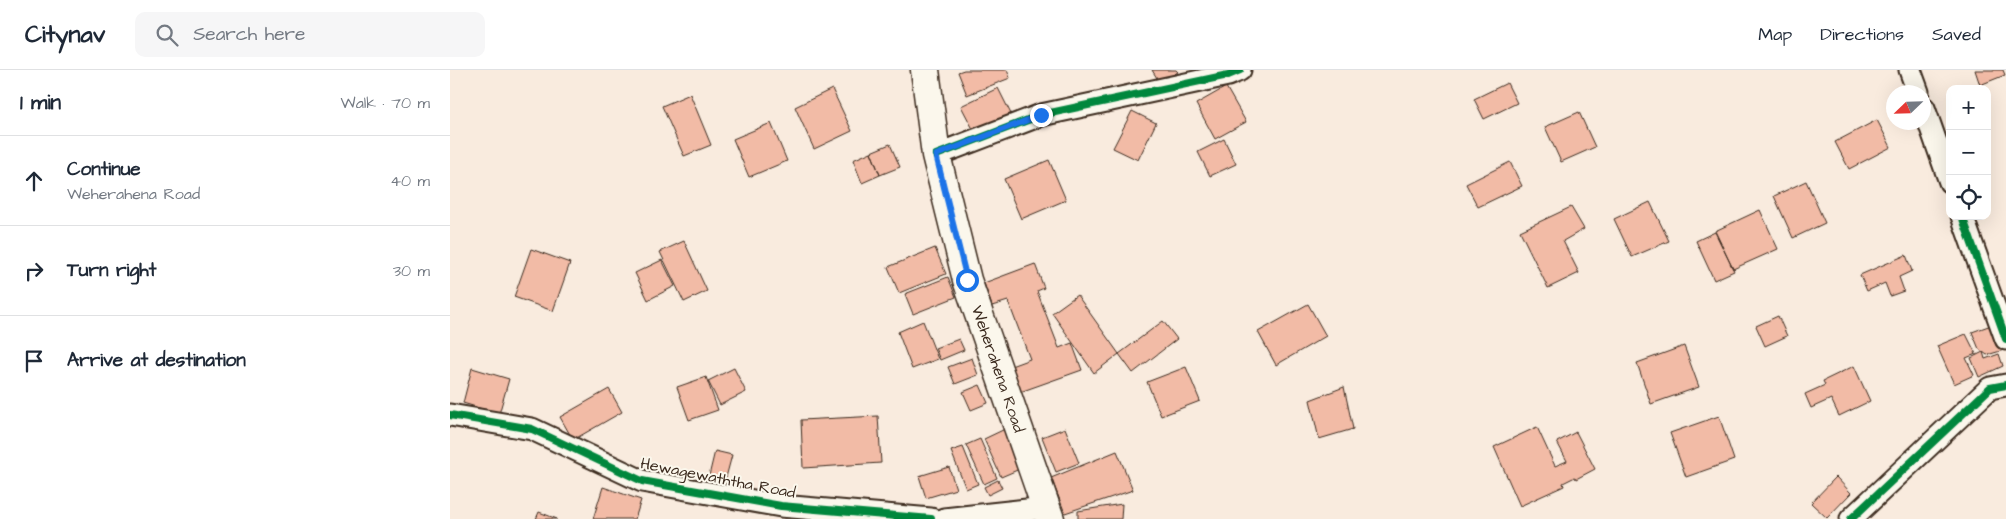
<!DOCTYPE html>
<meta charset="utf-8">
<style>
:root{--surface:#fff;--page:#f6f6f7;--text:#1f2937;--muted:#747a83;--line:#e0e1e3}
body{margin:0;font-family:"Architects Daughter",sans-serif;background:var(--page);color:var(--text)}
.controls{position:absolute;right:15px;top:15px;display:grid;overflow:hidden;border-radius:10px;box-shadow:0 5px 20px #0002}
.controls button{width:45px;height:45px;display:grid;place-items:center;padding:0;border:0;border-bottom:1px solid var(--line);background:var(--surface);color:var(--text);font:25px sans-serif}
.compass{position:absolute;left:1436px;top:15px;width:45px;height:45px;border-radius:50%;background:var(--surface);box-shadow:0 5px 20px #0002;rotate:247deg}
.stop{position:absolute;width:15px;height:15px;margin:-11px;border:4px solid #1a73e8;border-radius:50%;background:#fff}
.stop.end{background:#1a73e8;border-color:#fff;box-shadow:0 1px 5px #0008}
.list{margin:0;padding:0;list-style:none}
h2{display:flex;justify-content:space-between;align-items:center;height:65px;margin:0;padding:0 20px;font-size:21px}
h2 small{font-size:16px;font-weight:400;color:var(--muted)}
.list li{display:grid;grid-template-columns:32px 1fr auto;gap:15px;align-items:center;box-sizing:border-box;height:90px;padding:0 20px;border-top:1px solid var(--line)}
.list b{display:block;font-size:19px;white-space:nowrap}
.list p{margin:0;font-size:16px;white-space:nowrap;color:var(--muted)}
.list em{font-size:16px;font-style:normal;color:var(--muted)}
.icon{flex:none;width:28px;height:28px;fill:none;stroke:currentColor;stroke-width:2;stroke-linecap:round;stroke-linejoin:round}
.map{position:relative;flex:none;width:1556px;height:449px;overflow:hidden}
header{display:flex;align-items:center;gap:30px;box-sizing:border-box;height:70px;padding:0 25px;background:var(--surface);border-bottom:1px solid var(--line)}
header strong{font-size:24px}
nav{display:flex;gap:28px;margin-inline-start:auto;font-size:18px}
.search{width:350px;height:45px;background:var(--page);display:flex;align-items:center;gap:12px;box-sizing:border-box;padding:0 18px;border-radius:10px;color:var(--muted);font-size:19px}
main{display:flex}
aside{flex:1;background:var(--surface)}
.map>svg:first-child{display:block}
.building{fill:#f2bba6;stroke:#3b2a1e}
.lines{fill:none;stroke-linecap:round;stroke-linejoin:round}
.street-casing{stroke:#3b2a1e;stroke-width:25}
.secondary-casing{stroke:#3b2a1e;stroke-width:31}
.street{stroke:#fbf7ec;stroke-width:21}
.secondary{stroke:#fbf7ec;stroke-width:28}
.cycleway-casing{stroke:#fbf7ec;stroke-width:11}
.cycleway{stroke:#00873e;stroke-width:8}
.route{stroke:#1a73e8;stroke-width:6}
.labels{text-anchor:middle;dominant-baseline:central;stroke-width:4;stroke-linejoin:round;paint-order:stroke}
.street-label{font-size:16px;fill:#3b2a1e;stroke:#fbf7ec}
</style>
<header>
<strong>Citynav</strong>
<div class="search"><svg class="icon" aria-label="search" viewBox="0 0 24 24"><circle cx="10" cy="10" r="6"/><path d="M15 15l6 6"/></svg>Search here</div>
<nav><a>Map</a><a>Directions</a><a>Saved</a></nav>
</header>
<main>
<aside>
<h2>1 min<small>Walk · 70 m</small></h2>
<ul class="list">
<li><svg class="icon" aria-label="ahead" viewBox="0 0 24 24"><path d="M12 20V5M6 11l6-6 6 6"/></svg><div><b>Continue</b><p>Weherahena Road</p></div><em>40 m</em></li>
<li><svg class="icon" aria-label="right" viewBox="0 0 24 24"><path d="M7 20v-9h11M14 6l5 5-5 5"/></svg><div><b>Turn right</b></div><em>30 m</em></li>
<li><svg class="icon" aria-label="arrive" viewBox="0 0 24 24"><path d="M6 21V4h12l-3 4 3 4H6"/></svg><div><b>Arrive at destination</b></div></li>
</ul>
</aside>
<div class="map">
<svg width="1556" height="449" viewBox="0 0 1556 449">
<rect width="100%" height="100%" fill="#f9ebde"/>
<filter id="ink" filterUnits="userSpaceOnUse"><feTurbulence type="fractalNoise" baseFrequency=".02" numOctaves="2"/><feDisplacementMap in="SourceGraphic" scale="10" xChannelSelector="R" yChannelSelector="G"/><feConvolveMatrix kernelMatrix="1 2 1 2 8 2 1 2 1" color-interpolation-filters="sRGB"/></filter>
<g filter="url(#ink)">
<path class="building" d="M514,0H557L560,8L517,25L508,2Z
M702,0H726L728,2L710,13Z
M1525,0H1553L1555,5L1530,15Z
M1057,13L1067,33L1034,49L1024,29Z
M776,17L796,52L765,69L746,34Z
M548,18L561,44L524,61L511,36Z
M382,19L402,61L364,79L345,37Z
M240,24L261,75L234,86L212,36Z
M682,41L706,53L688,90L663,78Z
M1129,42L1145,77L1111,92L1095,57Z
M1427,50L1441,77L1399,99L1385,72Z
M321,53L337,91L299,107L283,69Z
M774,69L786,94L760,106L748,82Z
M440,74L450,97L430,105L421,82Z
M421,82L430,105L412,113L403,90Z
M599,90L616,130L571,149L554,109Z
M1060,92L1072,116L1028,137L1016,114Z
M1356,111L1375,153L1343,168L1324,126Z
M1200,132L1219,171L1182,187L1164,149Z
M1121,137L1134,159L1113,171L1129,203L1098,218L1070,161Z
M1310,140L1328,179L1283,199L1265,161Z
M1265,162L1284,201L1264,210L1246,171Z
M234,171L257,221L234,232L210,182Z
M485,178L496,204L449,223L438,197Z
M81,179L120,193L103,241L64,227Z
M1456,185L1462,201L1449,207L1454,221L1440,226L1435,213L1417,221L1410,205Z
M212,190L225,216L198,230L185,203Z
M585,194L594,218L587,221L609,278L622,273L632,300L570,322L561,296L580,289L558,231L542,236L534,213Z
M498,207L506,227L463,244L455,224Z
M627,225L669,284L644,303L602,243Z
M858,234L876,266L826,295L808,262Z
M1328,246L1337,266L1315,276L1306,256Z
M473,251L488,289L462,299L448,262Z
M713,251L727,269L683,303L669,284Z
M1544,254L1554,280L1537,285L1529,279L1522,262Z
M1516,264L1526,284L1516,288L1524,305L1504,314L1487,276Z
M509,269L514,280L490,290L485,278Z
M1234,276L1249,317L1201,334L1187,293Z
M1533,282L1535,289L1549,284L1553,296L1529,307L1521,288Z
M522,288L528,305L505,314L498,297Z
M1404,296L1420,331L1389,346L1381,329L1361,338L1355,324L1375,315L1373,311Z
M736,297L750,331L711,346L697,312Z
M22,298L59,309L49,344L13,333Z
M284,298L296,322L270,335L258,311Z
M256,307L268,340L239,350L227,317Z
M530,315L538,333L521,340L513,322Z
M894,317L903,359L869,369L860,330Z
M159,319L172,342L123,370L110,347Z
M428,346L431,393L353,398L351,350Z
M1269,346L1284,390L1236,407L1220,363Z
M1087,357L1105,396L1117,391L1107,372L1126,362L1145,399L1126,409L1125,407L1113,413L1114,416L1070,436L1044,377Z
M615,358L629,393L606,402L592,367Z
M555,359L572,398L551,407L534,369Z
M530,369L547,408L534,414L516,375Z
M513,377L528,414L516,419L501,381Z
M265,381L282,385L274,415L258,410Z
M667,381L683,420L615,443L601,408Z
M499,397L506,419L476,428L469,406Z
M1386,407L1401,423L1377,448L1361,433Z
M548,410L552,418L538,425L534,417Z
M153,417L191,430L185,449H143Z
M672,434L671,449H628V441Z
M89,442L107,449H86Z"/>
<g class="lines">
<defs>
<path id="street" d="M1460,0L1468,22
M1474,38L1500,112
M486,85L591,45L778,5L790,0
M1512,146L1556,269
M0,345L82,359L192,411L331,436L481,449
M494,449L595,438
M1401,449L1540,318L1556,315"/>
<path id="secondary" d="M475,0L486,85L517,210L600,449"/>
</defs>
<use href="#street" class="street-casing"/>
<use href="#secondary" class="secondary-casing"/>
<use href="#street" class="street"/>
<use href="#secondary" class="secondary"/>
<defs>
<path id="cycleway" d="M486,85L591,45L778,5L790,0
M1512,146L1556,269
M0,345L82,359L192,411L331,436L481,449
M1401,449L1540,318L1556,315"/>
</defs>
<use href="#cycleway" class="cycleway-casing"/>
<use href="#cycleway" class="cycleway"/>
</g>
</g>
<g class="lines" filter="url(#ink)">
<path class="route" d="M517,210L486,85L591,45"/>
</g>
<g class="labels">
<g class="street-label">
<text transform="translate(548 299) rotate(71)">Weherahena Road</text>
<text transform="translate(268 408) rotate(11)">Hewagewaththa Road</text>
</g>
</g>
</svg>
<div class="controls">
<button>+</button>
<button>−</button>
<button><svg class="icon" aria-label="locate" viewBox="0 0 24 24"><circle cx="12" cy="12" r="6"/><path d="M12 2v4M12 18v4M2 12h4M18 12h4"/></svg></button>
</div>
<svg class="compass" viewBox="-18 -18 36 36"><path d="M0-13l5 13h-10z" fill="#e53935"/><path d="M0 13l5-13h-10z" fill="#747a83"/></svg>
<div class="stop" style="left:517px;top:210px"></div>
<div class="stop end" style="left:591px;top:45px"></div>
</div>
</main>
